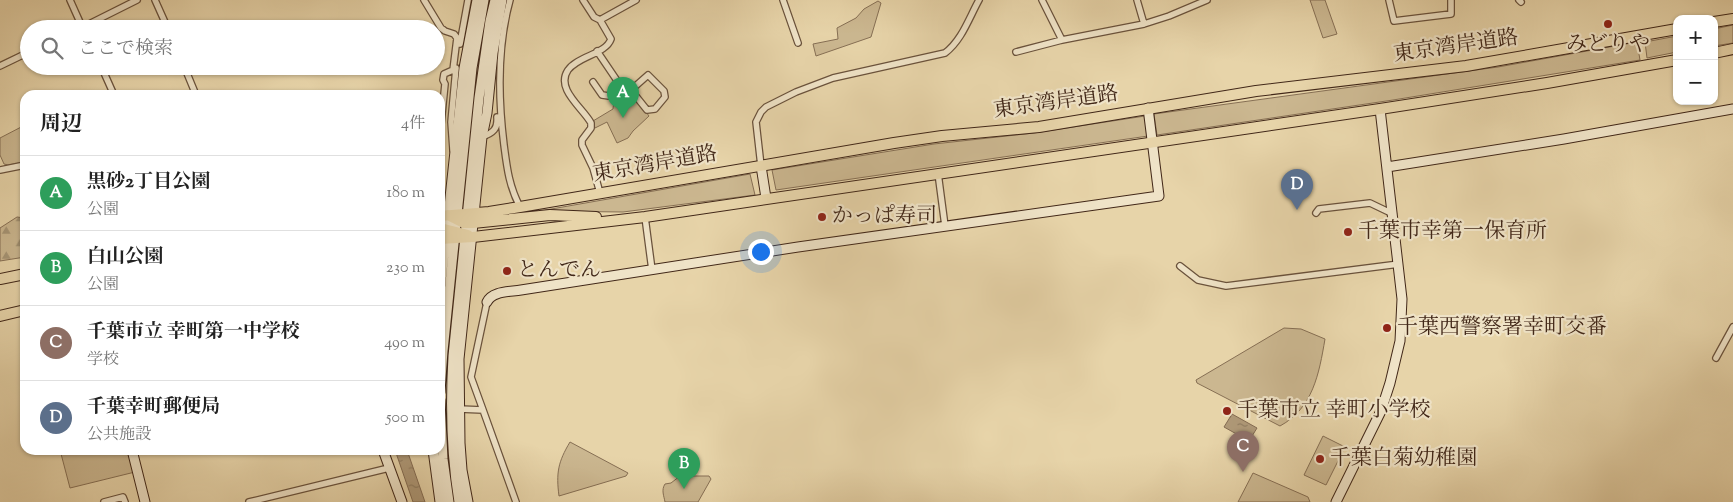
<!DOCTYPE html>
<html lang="ja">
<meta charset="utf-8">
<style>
:root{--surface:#fff;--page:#f2f2f2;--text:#222;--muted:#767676;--line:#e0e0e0;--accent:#111827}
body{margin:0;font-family:"Sorts Mill Goudy","Noto Serif JP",serif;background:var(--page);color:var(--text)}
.controls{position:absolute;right:15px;top:15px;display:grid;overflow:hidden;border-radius:10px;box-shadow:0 1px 4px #0004}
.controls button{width:45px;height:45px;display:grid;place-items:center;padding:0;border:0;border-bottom:1px solid var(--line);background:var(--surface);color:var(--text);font:25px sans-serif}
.you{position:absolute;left:760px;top:251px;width:18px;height:18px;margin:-12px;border:4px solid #fff;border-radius:50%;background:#1a73e8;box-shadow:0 0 0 8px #1a73e833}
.badge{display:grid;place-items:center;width:32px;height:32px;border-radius:50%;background:var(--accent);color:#fff;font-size:16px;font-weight:700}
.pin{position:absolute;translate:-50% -41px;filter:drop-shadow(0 1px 2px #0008)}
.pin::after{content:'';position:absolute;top:26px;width:18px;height:15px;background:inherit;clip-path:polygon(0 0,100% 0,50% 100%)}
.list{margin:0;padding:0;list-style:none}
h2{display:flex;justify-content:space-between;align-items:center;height:65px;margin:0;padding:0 20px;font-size:21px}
h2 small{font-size:16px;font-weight:400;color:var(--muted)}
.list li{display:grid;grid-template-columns:32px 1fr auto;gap:15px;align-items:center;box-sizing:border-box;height:75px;padding:0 20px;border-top:1px solid var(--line)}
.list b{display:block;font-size:19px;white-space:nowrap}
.list p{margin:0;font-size:16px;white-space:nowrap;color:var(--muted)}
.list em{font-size:16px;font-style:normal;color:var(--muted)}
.icon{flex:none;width:28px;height:28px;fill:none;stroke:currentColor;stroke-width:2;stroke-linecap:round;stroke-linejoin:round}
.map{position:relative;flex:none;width:1733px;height:502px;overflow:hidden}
.search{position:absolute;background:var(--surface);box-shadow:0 1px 4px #0004;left:20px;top:20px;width:425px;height:55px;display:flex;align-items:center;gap:12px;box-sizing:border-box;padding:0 18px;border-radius:28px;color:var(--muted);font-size:19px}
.panel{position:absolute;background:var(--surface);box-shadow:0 1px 4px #0004;left:20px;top:90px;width:425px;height:365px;border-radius:15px}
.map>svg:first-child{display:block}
.green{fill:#cbb790;stroke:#866f54}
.forest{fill:url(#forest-firs);stroke:#866f54}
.water{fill:url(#water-ripples);stroke:#836b52}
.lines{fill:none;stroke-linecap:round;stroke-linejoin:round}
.street-casing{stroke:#6a523c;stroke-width:8}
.secondary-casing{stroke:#412718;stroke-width:11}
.highway-casing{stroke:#412718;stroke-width:12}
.street{stroke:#efe3c7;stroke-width:5.5}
.secondary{stroke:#efe3c7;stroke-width:9}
.highway{stroke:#e7d4a9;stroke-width:10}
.poi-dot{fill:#8f2418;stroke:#efe3c7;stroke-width:2}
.labels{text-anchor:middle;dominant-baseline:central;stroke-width:4.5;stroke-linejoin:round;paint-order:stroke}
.poi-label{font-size:21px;fill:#412718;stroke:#efe3c7;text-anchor:start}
.street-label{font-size:21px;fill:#412718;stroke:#efe3c7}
</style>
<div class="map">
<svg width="1733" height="502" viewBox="0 0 1733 502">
<defs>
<pattern id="forest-firs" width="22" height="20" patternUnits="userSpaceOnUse" patternTransform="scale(1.25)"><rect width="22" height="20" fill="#cbb790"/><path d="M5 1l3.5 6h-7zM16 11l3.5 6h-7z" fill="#a69575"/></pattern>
<pattern id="water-ripples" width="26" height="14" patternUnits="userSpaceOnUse" patternTransform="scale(1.25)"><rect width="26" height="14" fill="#af9978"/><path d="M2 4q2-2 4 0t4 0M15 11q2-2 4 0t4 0" fill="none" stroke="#907d61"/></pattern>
</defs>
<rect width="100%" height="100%" fill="#e7d4a9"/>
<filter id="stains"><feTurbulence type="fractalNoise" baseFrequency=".004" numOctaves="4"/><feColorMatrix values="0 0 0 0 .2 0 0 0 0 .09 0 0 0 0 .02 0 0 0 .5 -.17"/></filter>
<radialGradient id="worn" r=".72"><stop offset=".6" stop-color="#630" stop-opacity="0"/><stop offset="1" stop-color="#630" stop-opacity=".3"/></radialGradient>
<path class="green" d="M1310,0H1325L1337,34L1323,38Z
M878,1L881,3L871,37L816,56L813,44L838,39L837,28L856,18L864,9Z
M1733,25V43L1714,46V29Z
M1677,36V52L1647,58L1645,42Z
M1637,42L1640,60L1393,100L1157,135L1154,114L1498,67Z
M627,91H630L649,116L633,131L628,138L617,143L607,122L595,128L593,121L613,109L614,99Z
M1145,116L1148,136L776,190L772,170L934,144L1034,133Z
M25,125V162L8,165L4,164L0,155V138Z
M750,174L755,195L623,212L540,211Z
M1284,328L1301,329L1325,339C1319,374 1313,408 1280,426L1197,383L1196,380Z
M1323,436L1345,447L1326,485L1304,475Z
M570,442L628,473L626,476L559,496C556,473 558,462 570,442Z
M60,450H129L135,472L70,488Z
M1253,473L1308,497L1310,502H1238Z
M680,476H709L711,479L698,502H665C664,496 661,490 665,484L671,483Z"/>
<path class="forest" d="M17,217L25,218V257L0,261V228Z"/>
<path class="water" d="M1232,414L1257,428L1249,441L1224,427Z
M395,450H407L425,502H413Z"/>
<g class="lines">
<defs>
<path id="street" d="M70,0L83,29
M155,0L168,29
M424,0L441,28L445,31L454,34L457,38L453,70L444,74L443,80L445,84L441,124L440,168
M510,0C497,47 498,97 504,145C507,168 509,186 520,207
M583,0L594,17L600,20L611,39C606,54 578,56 568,70C555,89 583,108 591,123V128L582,140V145L593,168L600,193
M783,0L798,43
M1042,0L1062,40
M1137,0L1144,24
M1389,0L1394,21L1451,14V0
M1519,0L1521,2
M600,20L636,0
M79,29L137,0
M460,44L468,0
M597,51L622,88L631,90L647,110L655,109L665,97L664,91L648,75L631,90
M1016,52L1062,40L1144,24L1169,16L1207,0
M0,66L29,52
M101,66L114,95
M184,66L196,95
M593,82L602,95L609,96L622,88
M482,137C493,133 498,129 497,117
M453,150L451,122L456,68
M761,166L756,122L761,112L766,107L796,92L833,78L945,53C962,40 969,18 979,0
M0,170L25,165
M938,173L945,226
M1316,213L1319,209L1370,203L1393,214
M645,217L652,270
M1180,266L1198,280L1226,286L1399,264
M1716,358L1733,327
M459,409L483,410L471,377L487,302
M483,410L516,502
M104,502L123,497L125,502
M249,502L389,468"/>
<path id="secondary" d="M761,166L766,198
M1387,167L1564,139L1733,109
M440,290L464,68L477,0
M487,302C492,291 509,292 521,290L798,247L1159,196L1148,108
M440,392L443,351L472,68L484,0
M440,400L443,459L449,502
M132,450L145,502
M383,450L402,502
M433,450L440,502
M459,502C451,453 450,406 453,356L479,98L490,21L495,0
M468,502L462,470L460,443L459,359L482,137L487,113L493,53L502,0
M1336,502L1381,411L1390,383L1400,341L1402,299L1380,109"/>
<path id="highway" d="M1714,22L1733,19
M1714,53L1733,49
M448,215L464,223H473L550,215L596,217
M440,216L489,212L520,207L894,143L942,136L1039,127L1256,91L1466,66L1677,29
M440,228L468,235
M440,239L473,237L645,217L1380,109L1547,83L1677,60
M0,279L25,274
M0,316L25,310"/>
</defs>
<use href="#street" class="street-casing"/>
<use href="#secondary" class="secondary-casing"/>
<use href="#highway" class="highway-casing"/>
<use href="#street" class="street"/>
<use href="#secondary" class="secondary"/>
<use href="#highway" class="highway"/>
</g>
<g class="poi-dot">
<circle cx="1608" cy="24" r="5"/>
<circle cx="822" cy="217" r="5"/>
<circle cx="1348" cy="232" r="5"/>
<circle cx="507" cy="271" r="5"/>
<circle cx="1387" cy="328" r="5"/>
<circle cx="1227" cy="411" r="5"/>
<circle cx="1320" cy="459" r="5"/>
</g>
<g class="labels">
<g class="poi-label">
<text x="1608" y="45" text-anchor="middle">みどりや</text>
<text x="832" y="217">かっぱ寿司</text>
<text x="1358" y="232">千葉市幸第一保育所</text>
<text x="517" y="271">とんでん</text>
<text x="1397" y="328">千葉西警察署幸町交番</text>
<text x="1237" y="411">千葉市立 幸町小学校</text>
<text x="1330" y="459">千葉白菊幼稚園</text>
</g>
<g class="street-label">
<text transform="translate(1456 47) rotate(-8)">東京湾岸道路</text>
<text transform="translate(1056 103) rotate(-8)">東京湾岸道路</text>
<text transform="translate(655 165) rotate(-10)">東京湾岸道路</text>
</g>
</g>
<rect width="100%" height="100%" filter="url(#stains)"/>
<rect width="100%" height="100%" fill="url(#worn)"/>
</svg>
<div class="controls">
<button>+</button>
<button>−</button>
</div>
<div class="you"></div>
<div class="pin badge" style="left:623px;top:118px;background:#2e9e5b">A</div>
<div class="pin badge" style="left:684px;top:489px;background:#2e9e5b">B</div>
<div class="pin badge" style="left:1243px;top:472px;background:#8d6e63">C</div>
<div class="pin badge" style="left:1297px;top:210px;background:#5c6f8a">D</div>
<div class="search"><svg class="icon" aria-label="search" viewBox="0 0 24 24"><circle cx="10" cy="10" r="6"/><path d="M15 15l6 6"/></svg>ここで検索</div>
<section class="panel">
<h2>周辺<small>4件</small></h2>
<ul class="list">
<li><span class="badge" style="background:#2e9e5b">A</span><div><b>黒砂2丁目公園</b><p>公園</p></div><em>180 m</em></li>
<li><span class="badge" style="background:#2e9e5b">B</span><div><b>白山公園</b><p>公園</p></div><em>230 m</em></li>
<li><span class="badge" style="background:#8d6e63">C</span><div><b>千葉市立 幸町第一中学校</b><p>学校</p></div><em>490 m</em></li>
<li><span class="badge" style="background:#5c6f8a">D</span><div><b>千葉幸町郵便局</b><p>公共施設</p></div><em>500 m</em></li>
</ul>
</section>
</div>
